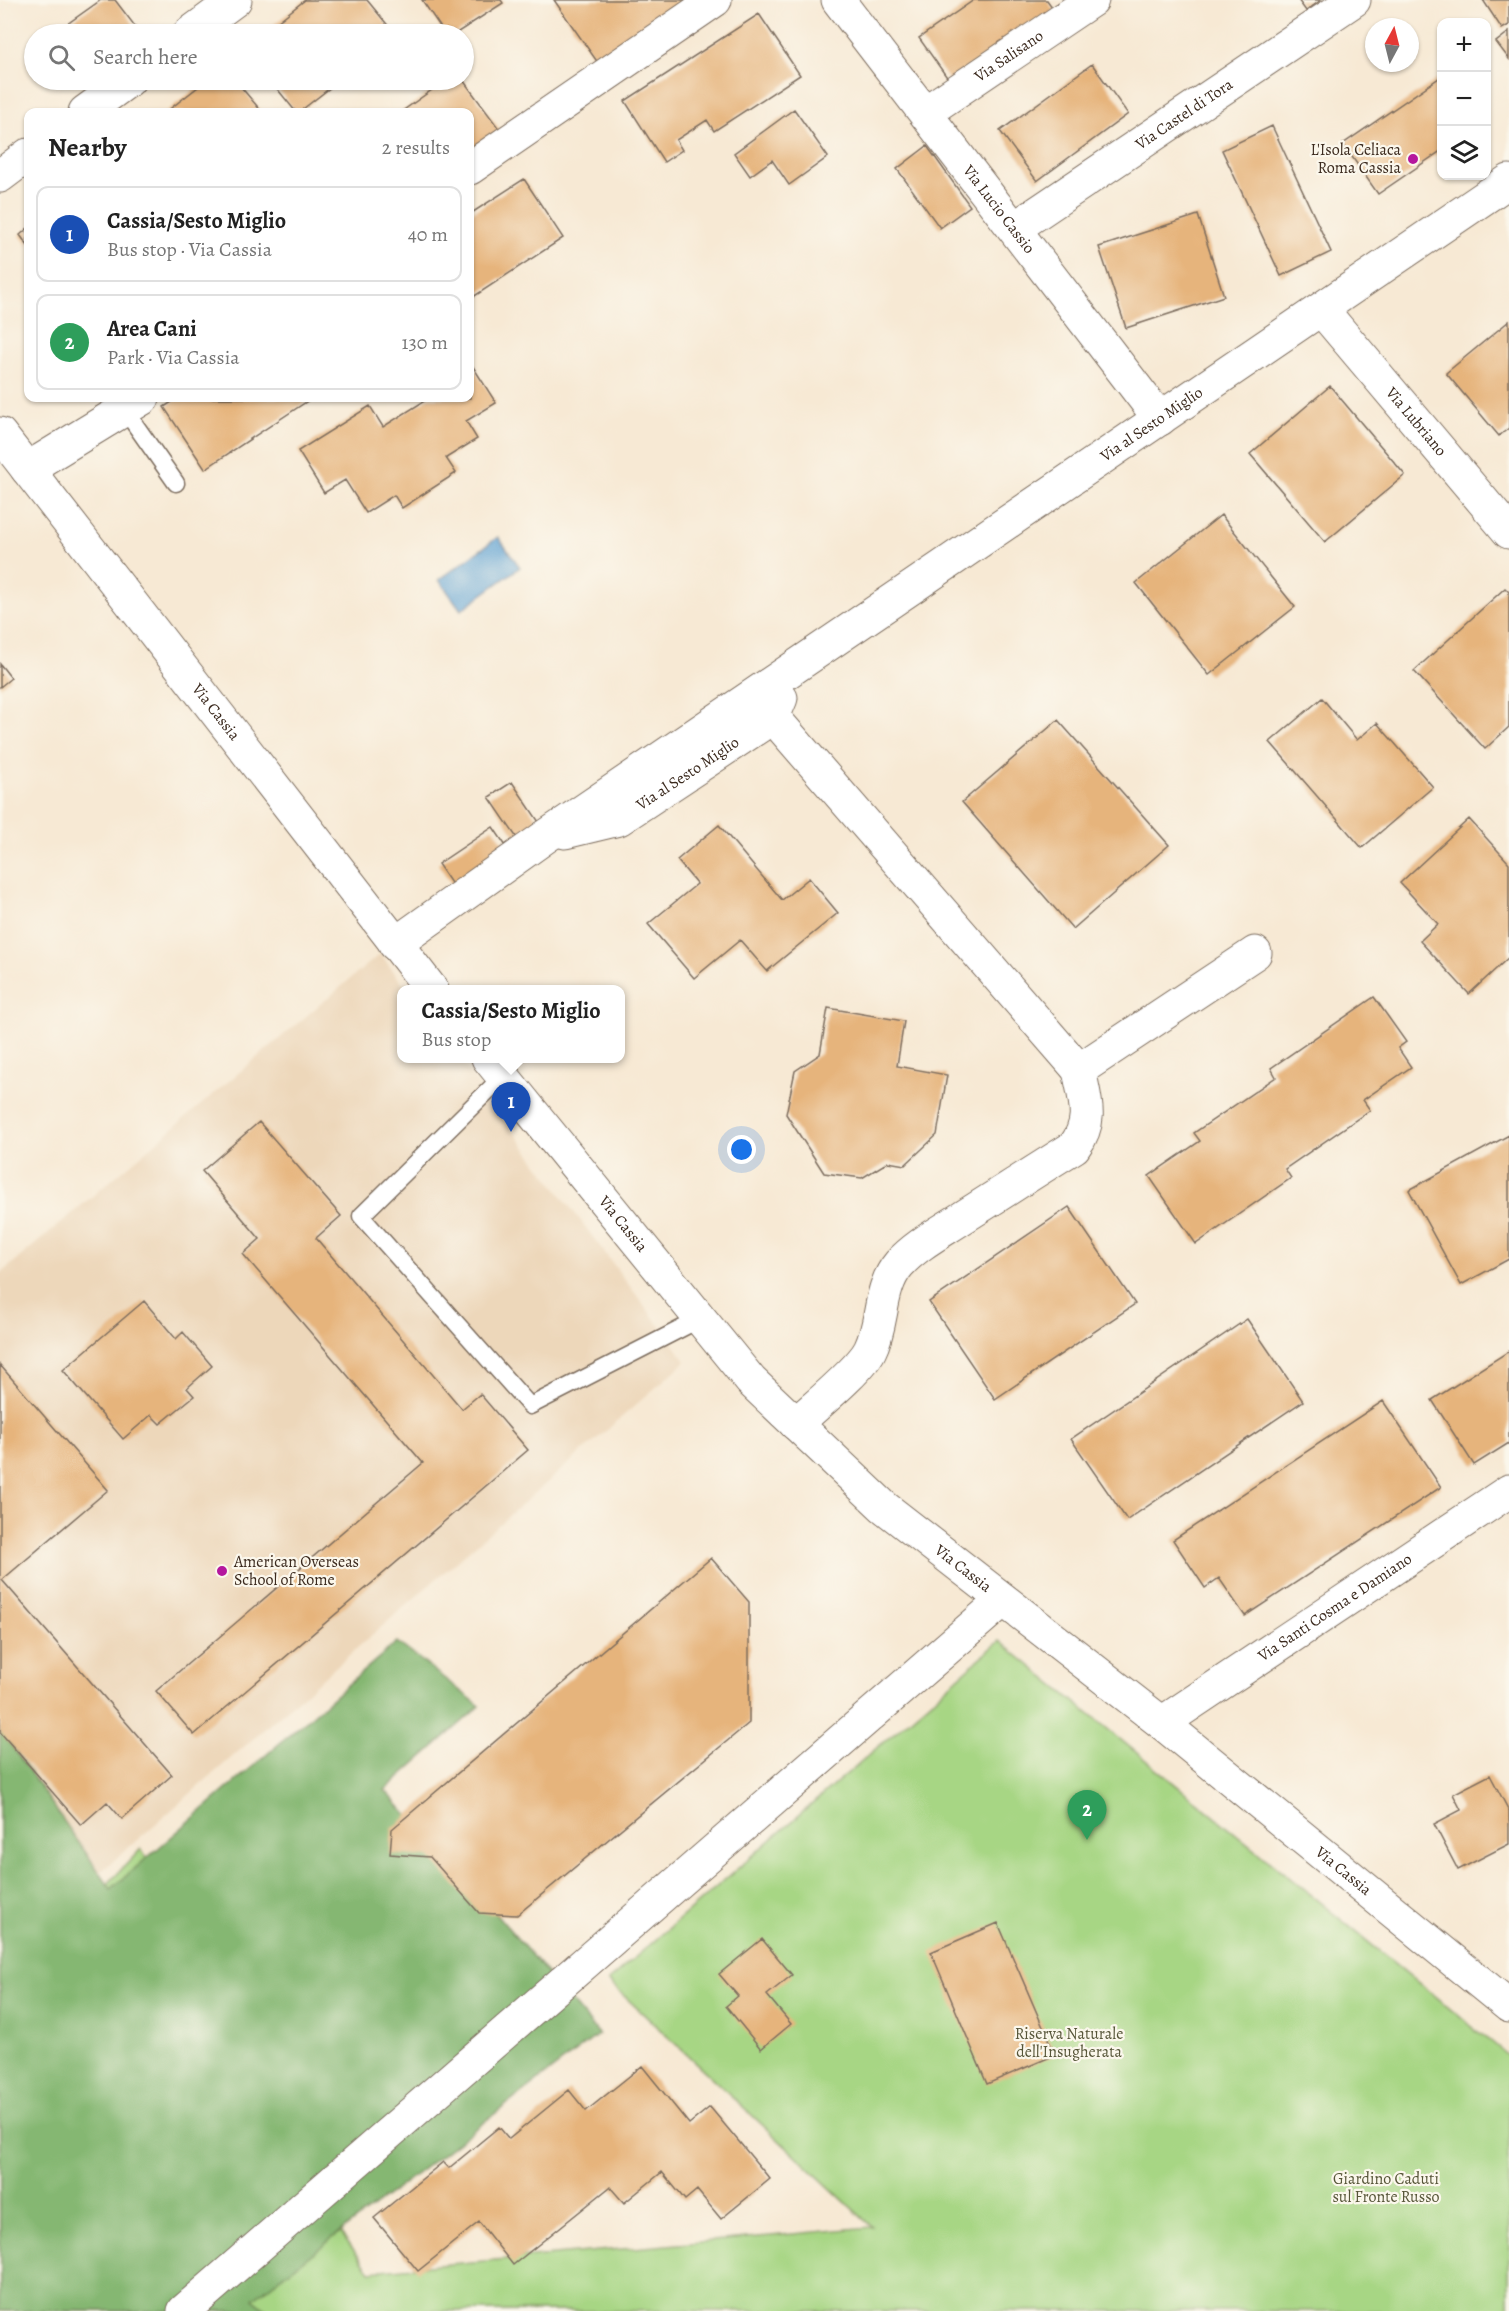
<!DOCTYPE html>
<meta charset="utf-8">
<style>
:root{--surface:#fff;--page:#f6f6f6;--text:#222;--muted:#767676;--line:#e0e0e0;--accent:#b5179e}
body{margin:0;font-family:Alegreya,serif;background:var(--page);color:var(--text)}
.controls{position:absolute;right:18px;top:18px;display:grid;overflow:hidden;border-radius:12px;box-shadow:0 2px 4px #0004}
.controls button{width:54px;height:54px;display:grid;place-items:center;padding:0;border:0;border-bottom:2px solid var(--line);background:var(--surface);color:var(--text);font:30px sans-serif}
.compass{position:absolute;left:1365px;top:18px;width:54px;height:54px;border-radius:50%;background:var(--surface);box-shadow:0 2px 4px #0004;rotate:7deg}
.you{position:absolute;left:742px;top:1150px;width:21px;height:21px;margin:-15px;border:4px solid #fff;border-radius:50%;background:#1a73e8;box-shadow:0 0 0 9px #1a73e833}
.badge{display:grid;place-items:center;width:39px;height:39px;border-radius:50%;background:var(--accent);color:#fff;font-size:20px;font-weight:700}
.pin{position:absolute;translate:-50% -50px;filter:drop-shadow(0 2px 3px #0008)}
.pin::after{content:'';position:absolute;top:32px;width:21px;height:18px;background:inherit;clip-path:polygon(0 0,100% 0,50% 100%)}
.popup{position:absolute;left:397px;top:985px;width:228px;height:78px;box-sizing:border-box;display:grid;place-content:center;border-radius:12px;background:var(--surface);filter:drop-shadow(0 2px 4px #0005);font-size:20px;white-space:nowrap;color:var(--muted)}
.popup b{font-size:22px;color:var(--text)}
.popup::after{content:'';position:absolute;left:50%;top:100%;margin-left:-12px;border:12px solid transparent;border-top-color:var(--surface)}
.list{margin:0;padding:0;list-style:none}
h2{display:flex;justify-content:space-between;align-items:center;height:78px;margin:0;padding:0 24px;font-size:26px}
h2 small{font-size:20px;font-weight:400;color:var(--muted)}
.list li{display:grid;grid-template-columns:39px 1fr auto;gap:18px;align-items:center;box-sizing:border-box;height:96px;margin:0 12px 12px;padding:0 12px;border:2px solid var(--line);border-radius:12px}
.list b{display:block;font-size:22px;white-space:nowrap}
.list p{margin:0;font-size:20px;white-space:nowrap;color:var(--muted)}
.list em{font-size:20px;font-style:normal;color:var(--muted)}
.icon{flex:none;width:33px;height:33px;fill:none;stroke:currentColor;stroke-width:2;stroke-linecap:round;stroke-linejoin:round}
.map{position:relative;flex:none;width:1509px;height:2311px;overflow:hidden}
.search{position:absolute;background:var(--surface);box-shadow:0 2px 4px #0004;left:24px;top:24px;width:450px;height:66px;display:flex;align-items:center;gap:15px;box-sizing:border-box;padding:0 21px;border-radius:33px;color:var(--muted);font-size:22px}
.panel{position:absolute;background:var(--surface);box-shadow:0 2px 4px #0004;left:24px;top:108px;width:450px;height:294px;border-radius:12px}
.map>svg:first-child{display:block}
.built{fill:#edd7ba}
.green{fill:#a7d684;stroke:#718051;stroke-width:1.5}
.forest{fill:#85b772;stroke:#607048;stroke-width:1.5}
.water{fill:#5ea1d2;stroke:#4c6678;stroke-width:1.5}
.building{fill:#e6b47c}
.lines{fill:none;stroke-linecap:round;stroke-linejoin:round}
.service-casing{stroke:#7d6d5e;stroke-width:19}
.minor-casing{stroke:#7d6d5e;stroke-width:35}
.primary-casing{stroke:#7d6d5e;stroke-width:35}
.service{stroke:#fff;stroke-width:16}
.minor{stroke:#fff;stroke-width:33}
.primary{stroke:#fff;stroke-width:33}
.poi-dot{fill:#b5179e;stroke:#fbf7ec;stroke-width:2}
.labels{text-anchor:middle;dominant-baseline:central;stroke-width:4.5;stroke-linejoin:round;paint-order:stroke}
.street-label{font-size:16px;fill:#3b2a1e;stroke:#fbf7ec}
.poi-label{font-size:16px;fill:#3b2a1e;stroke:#fbf7ec;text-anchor:end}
.park-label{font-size:16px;fill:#565538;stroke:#fbf7ec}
</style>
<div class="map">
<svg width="1509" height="2311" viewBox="0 0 1509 2311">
<rect width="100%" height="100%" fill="#fbf7ec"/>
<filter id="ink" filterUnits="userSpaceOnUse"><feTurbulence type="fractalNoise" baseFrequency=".0167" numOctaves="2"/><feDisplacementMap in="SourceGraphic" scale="12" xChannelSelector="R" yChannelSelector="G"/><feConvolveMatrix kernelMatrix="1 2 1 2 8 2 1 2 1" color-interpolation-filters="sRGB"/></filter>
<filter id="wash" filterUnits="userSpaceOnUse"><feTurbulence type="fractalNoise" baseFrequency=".008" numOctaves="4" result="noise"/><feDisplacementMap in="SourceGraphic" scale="24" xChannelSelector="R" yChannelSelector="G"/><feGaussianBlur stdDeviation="1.35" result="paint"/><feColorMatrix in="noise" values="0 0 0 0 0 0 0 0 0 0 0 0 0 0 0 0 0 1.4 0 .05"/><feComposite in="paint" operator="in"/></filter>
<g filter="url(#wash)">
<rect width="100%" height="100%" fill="#f7e9d4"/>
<path class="built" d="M380,954L407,989L402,990V1058L459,1059L686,1361L81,1889L0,1782V1274Z"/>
<path class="green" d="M1000,1641L1509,2057V2311H0V1997L141,1849L340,2175L314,2198L370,2271L872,2227L608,1981Z"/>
<path class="forest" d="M397,1642L480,1706L385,1790L492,1909L599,2034L253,2299L268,2311H0V1729L111,1889Z"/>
<path class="water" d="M498,537L520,567L461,610L439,580Z"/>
<g id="blocks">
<path class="building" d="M101,0H115L141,34H68L63,27Z
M305,0H367L395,34H262Z
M422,0H501L503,3L455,34H445Z
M554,0H706L603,70Z
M974,0H1047L1055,11L951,83L919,38Z
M1298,0H1321L1306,11Z
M1483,0H1509V25L1502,29Z
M759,14L800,75L714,131L707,120L676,140L682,150L664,162L625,101Z
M1509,32V59L1496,42Z
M1092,64L1128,114L1037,181L1000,131Z
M1442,76V150L1378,194L1343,144Z
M207,80H235L262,112H166Z
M270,80H340L299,112H296Z
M446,80H463L503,134L470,158V112H401Z
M794,109L828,157L789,185L772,160L750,176L734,153Z
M1272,126L1331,252L1281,276L1222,150Z
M927,146L970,206L940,228L897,169Z
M524,179L563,238L470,299V214Z
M1198,215L1224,296L1126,328L1099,247Z
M28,228V246L20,235Z
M1509,321V428L1499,436L1446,373Z
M470,362L496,403L466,421L477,439L446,458L456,473L402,508L394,495L366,513L345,480L324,493L298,451L370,406L383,427L429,398H470Z
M1330,386L1405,475L1325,542L1250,454Z
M178,398H312L205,469L164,407Z
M1221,515L1295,607L1209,675L1136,583Z
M1505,588L1509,592V727L1485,749L1414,671Z
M0,664L11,678L0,687Z
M1322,698L1357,740L1377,723L1433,787L1362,848L1270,742Z
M1058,720L1169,845L1073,929L962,802Z
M512,782L539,822L517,838L489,797Z
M1469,819L1509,863V957L1469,994L1420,941L1438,924L1400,883Z
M719,825L782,900L809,878L838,913L767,971L740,940L694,978L648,924L697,884L677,860Z
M493,827L508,849L453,886L438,864Z
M1374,997L1406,1042L1398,1048L1411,1067L1363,1100L1370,1110L1285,1169L1291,1178L1196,1244L1149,1176L1200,1141L1194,1133L1276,1077L1271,1068Z
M828,1008L904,1021L897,1066L947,1075L937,1135L905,1165L888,1162L862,1178L824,1173L786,1114L795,1071L820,1054Z
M259,1122L341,1216L316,1238L462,1409L480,1394L528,1450L194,1735L156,1691L423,1463L243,1254L260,1239L202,1171Z
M1509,1135V1259L1461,1285L1409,1190Z
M1069,1207L1135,1304L995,1399L929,1302Z
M144,1301L176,1339L183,1332L212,1366L187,1388L194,1396L160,1424L151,1415L123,1439L63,1370Z
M1247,1319L1303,1401L1127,1520L1071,1439Z
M1509,1351V1443L1474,1465L1432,1400Z
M0,1365L108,1490L2,1580L172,1775L122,1819L107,1802L81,1825L0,1732Z
M1383,1401L1441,1487L1245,1616L1219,1578L1205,1588L1173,1540Z
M711,1558L749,1602V1723L517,1915L479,1913L430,1857L390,1854L392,1829Z
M1490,1775L1509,1811V1844L1458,1870L1434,1824L1461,1810L1453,1794Z
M998,1923L1055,2055L987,2084L931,1952Z
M762,1939L792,1975L767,1995L791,2024L761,2049L726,2006L738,1996L719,1974Z
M642,2066L689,2124L710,2107L770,2179L721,2219L697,2190L685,2200L662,2172L624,2203L610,2187L513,2265L479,2222L418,2271L374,2218L443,2162L449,2168L499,2127L509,2139L569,2090L586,2111Z"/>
</g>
</g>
<g filter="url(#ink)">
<use href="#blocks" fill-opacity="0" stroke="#7d6d5e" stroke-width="1.5"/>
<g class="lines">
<defs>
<path id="service" d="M122,406L176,483
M503,1076L361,1216L530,1406L700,1319"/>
<g id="minor">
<path id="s1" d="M838,0L1160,419"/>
<path d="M189,34L235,0"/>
<path d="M85,112L129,80"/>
<path id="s2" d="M926,112L1092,0"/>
<path d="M470,168L715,0"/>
<path d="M0,176L28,155"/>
<path id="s3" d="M1015,228L1354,0"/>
<path id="s4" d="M1322,310L1509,532"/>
<path d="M27,469L143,398"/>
<path d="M773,717L1079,1070L1255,953"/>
<path id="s5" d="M565,832L619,819L773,717L781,698"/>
<path id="s6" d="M395,944L545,837L1509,181"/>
<path d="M796,1424C814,1407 860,1370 870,1350C884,1322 878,1289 899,1264C916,1245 941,1232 962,1218C1000,1194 1037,1170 1074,1147C1094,1120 1085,1101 1079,1070"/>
<path id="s7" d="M1162,1723L1509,1491"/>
<path d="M184,2311L1003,1600"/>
</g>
<g id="primary">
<path id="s8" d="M0,434L432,990"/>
<path id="s9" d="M488,1058L751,1381L884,1507L1162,1723L1509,2006"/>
</g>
</defs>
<use href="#service" class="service-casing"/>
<use href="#minor" class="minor-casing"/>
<use href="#primary" class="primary-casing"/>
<use href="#service" class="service"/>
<use href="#minor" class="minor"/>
<use href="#primary" class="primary"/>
</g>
</g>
<g class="poi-dot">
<circle cx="1413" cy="159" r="6"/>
<circle cx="222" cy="1571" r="6"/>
</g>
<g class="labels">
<g class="street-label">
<text stroke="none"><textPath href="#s2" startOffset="100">Via Salisano</textPath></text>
<text stroke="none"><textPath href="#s3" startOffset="204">Via Castel di Tora</textPath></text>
<text stroke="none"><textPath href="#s1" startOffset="264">Via Lucio Cassio</textPath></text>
<text stroke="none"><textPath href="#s4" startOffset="146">Via Lubriano</textPath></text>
<text stroke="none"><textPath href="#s6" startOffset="918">Via al Sesto Miglio</textPath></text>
<text stroke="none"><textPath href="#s8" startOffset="352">Via Cassia</textPath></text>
<text stroke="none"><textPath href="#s5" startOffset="138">Via al Sesto Miglio</textPath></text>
<text stroke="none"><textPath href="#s9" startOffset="214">Via Cassia</textPath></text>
<text stroke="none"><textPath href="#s9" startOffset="700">Via Cassia</textPath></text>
<text stroke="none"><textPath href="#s7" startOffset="208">Via Santi Cosma e Damiano</textPath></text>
<text stroke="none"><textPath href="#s9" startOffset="1186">Via Cassia</textPath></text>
</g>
<g class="poi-label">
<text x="1401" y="150">L'Isola Celiaca<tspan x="1401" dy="18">Roma Cassia</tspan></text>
<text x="234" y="1562" text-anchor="start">American Overseas<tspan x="234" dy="18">School of Rome</tspan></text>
</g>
<g class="park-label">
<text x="1069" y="2034">Riserva Naturale<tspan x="1069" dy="18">dell'Insugherata</tspan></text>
<text x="1386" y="2179">Giardino Caduti<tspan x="1386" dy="18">sul Fronte Russo</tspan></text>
</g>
</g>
</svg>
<div class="controls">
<button>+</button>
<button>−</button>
<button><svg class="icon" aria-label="layers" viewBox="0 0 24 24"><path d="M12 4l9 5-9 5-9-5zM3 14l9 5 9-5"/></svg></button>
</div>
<svg class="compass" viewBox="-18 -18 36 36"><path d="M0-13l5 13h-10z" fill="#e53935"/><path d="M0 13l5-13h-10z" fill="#767676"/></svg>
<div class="you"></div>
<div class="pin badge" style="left:511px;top:1132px;background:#1a4fb4">1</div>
<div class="popup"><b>Cassia/Sesto Miglio</b>Bus stop</div>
<div class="pin badge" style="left:1087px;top:1840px;background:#2e9e5b">2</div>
<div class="search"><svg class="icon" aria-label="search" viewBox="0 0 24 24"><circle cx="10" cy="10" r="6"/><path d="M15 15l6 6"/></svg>Search here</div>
<section class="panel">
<h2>Nearby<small>2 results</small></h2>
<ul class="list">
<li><span class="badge" style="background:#1a4fb4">1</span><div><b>Cassia/Sesto Miglio</b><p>Bus stop · Via Cassia</p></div><em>40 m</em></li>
<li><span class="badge" style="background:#2e9e5b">2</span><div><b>Area Cani</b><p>Park · Via Cassia</p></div><em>130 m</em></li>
</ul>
</section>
</div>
